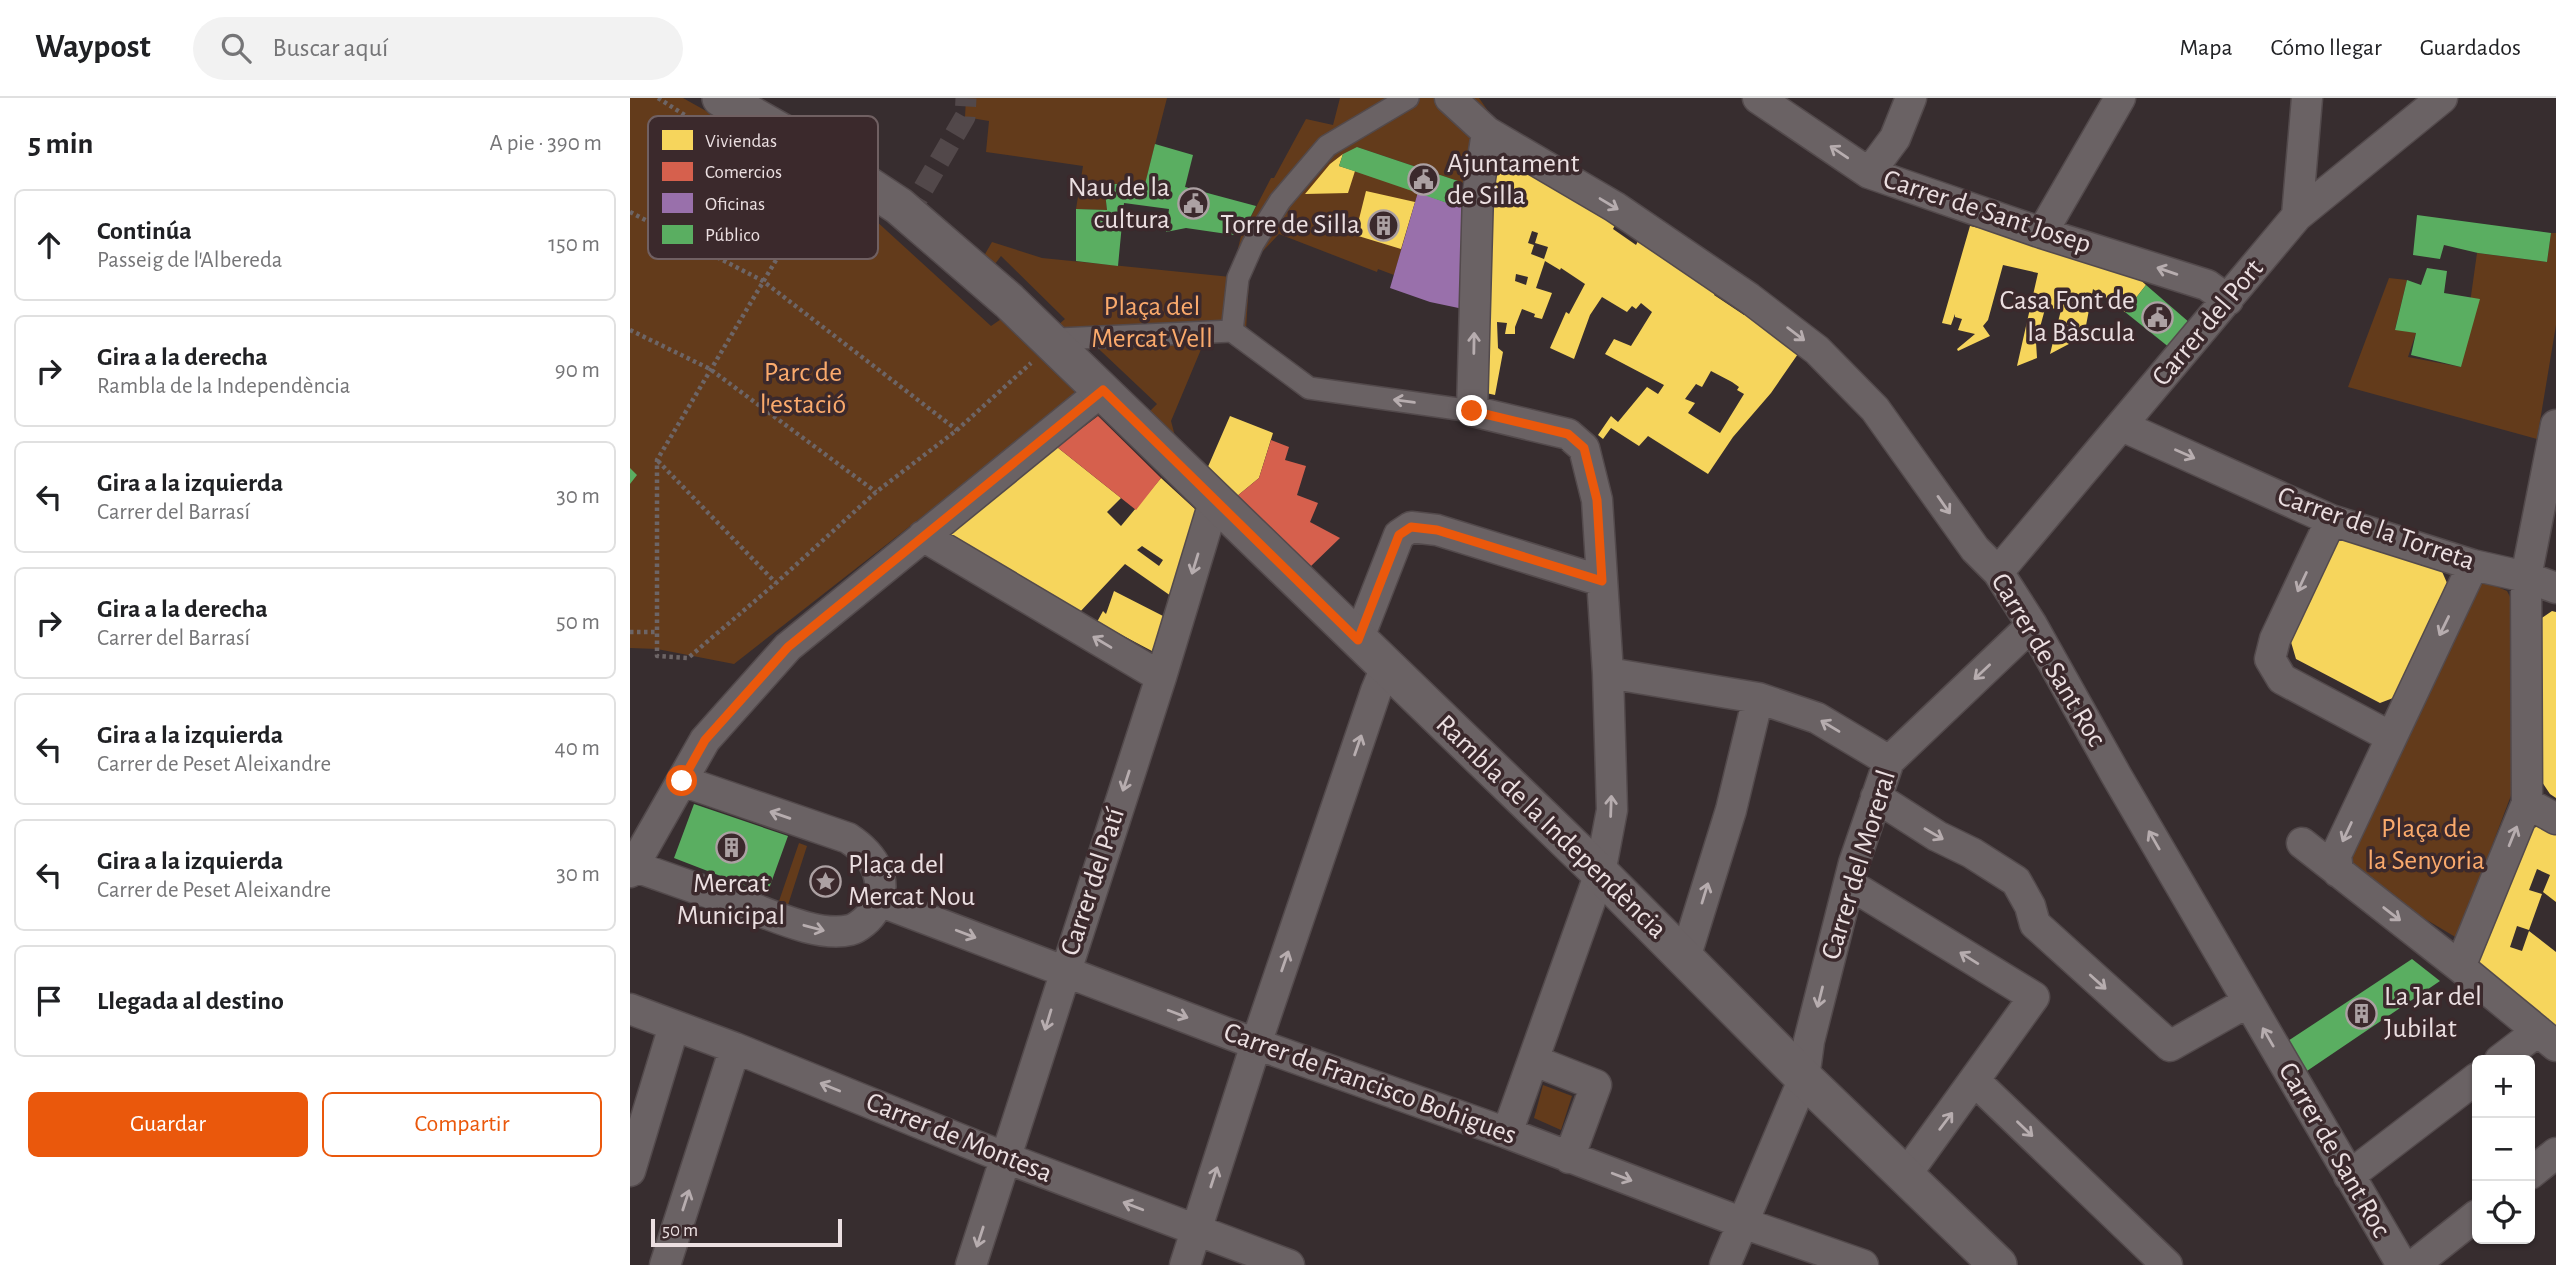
<!DOCTYPE html>
<html lang="es">
<meta charset="utf-8">
<style>
:root{--surface:#fff;--page:#f2f2f2;--text:#202124;--muted:#757577;--line:#e0e0e0;--accent:#ea580c}
body{margin:0;font-family:"Alegreya Sans",sans-serif;background:var(--page);color:var(--text)}
.controls{position:absolute;right:21px;bottom:21px;display:grid;overflow:hidden;border-radius:10px;box-shadow:0 2px 5px #0004}
.controls button{width:63px;height:63px;display:grid;place-items:center;padding:0;border:0;border-bottom:2px solid var(--line);background:var(--surface);color:var(--text);font:35px sans-serif}
.scale{position:absolute;left:21px;bottom:18px;width:191px;box-sizing:border-box;padding-left:7px;border:4px solid #ebdfe1;border-top:0;font-size:19px;line-height:24px;white-space:nowrap;color:#ebdfe1;-webkit-text-stroke:5px #3b292c;paint-order:stroke}
.stop{position:absolute;width:21px;height:21px;margin:-16px;border:5px solid #ea580c;border-radius:50%;background:#fff}
.stop.end{background:#ea580c;border-color:#fff;box-shadow:0 2px 7px #0008}
.list{margin:0;padding:0;list-style:none}
h2{display:flex;justify-content:space-between;align-items:center;height:91px;margin:0;padding:0 28px;font-size:30px}
h2 small{font-size:23px;font-weight:400;color:var(--muted)}
.list li{display:grid;grid-template-columns:46px 1fr auto;gap:21px;align-items:center;box-sizing:border-box;height:112px;margin:0 14px 14px;padding:0 14px;border:2px solid var(--line);border-radius:10px}
.list b{display:block;font-size:26px;white-space:nowrap}
.list p{margin:0;font-size:23px;white-space:nowrap;color:var(--muted)}
.list em{font-size:23px;font-style:normal;color:var(--muted)}
.actions{display:flex;gap:14px;padding:21px 28px}
.actions a{flex:1;padding:16px 0;border:2px solid var(--accent);border-radius:10px;text-align:center;font-size:24px;color:var(--accent)}
.actions .main{background:var(--accent);color:#fff}
.icon{flex:none;width:38px;height:38px;fill:none;stroke:currentColor;stroke-width:2;stroke-linecap:round;stroke-linejoin:round}
.map{position:relative;flex:none;width:1926px;height:1167px;overflow:hidden}
header{display:flex;align-items:center;gap:42px;box-sizing:border-box;height:98px;padding:0 35px;background:var(--surface);border-bottom:2px solid var(--line)}
header strong{font-size:33px}
nav{display:flex;gap:38px;margin-inline-start:auto;font-size:24px}
.search{width:490px;height:63px;background:var(--page);display:flex;align-items:center;gap:18px;box-sizing:border-box;padding:0 24px;border-radius:38px;color:var(--muted);font-size:26px}
main{display:flex}
aside{flex:1;background:var(--surface)}
.map>svg:first-child{display:block}
.green{fill:#633b1b}
.homes{fill:#f6d55c;fill-rule:evenodd}
.shops{fill:#d6604d}
.offices{fill:#9970ab}
.public{fill:#5aae61}
.lines{fill:none;stroke-linecap:round;stroke-linejoin:round}
.pedestrian-tunnel{stroke:#52484a;stroke-width:21;stroke-dasharray:21 10;stroke-linecap:butt}
.pedestrian-casing{stroke:#534a4c;stroke-width:24}
.minor-casing{stroke:#534a4c;stroke-width:33}
.tertiary-casing{stroke:#534a4c;stroke-width:40}
.path{stroke:#6d6566;stroke-width:4.5;stroke-dasharray:3.5 3.5;stroke-linecap:butt}
.pedestrian{stroke:#6a6264;stroke-width:21}
.minor{stroke:#6a6264;stroke-width:30}
.tertiary{stroke:#6a6264;stroke-width:37}
.oneway{stroke:#b7adaf}
.route{stroke:#ea580c;stroke-width:9}
.labels{text-anchor:middle;dominant-baseline:central;stroke-width:7;stroke-linejoin:round;paint-order:stroke}
.poi-label{font-size:28px;fill:#ebdfe1;stroke:#3b292c;text-anchor:start}
.street-label{font-size:28px;fill:#ebdfe1;stroke:#3b292c}
.park-label{font-size:28px;fill:#fbaa6c;stroke:#3b292c}
.key{fill:#3b292c;stroke:#706062;stroke-width:2}
.key-label{font-size:19px;fill:#ebdfe1}
</style>
<header>
<strong>Waypost</strong>
<div class="search"><svg class="icon" aria-label="search" viewBox="0 0 24 24"><circle cx="10" cy="10" r="6"/><path d="M15 15l6 6"/></svg>Buscar aquí</div>
<nav><a>Mapa</a><a>Cómo llegar</a><a>Guardados</a></nav>
</header>
<main>
<aside>
<h2>5 min<small>A pie · 390 m</small></h2>
<ul class="list">
<li><svg class="icon" aria-label="ahead" viewBox="0 0 24 24"><path d="M12 20V5M6 11l6-6 6 6"/></svg><div><b>Continúa</b><p>Passeig de l'Albereda</p></div><em>150 m</em></li>
<li><svg class="icon" aria-label="right" viewBox="0 0 24 24"><path d="M7 20v-9h11M14 6l5 5-5 5"/></svg><div><b>Gira a la derecha</b><p>Rambla de la Independència</p></div><em>90 m</em></li>
<li><svg class="icon" aria-label="left" viewBox="0 0 24 24"><path d="M17 20v-9H6M10 6l-5 5 5 5"/></svg><div><b>Gira a la izquierda</b><p>Carrer del Barrasí</p></div><em>30 m</em></li>
<li><svg class="icon" aria-label="right" viewBox="0 0 24 24"><path d="M7 20v-9h11M14 6l5 5-5 5"/></svg><div><b>Gira a la derecha</b><p>Carrer del Barrasí</p></div><em>50 m</em></li>
<li><svg class="icon" aria-label="left" viewBox="0 0 24 24"><path d="M17 20v-9H6M10 6l-5 5 5 5"/></svg><div><b>Gira a la izquierda</b><p>Carrer de Peset Aleixandre</p></div><em>40 m</em></li>
<li><svg class="icon" aria-label="left" viewBox="0 0 24 24"><path d="M17 20v-9H6M10 6l-5 5 5 5"/></svg><div><b>Gira a la izquierda</b><p>Carrer de Peset Aleixandre</p></div><em>30 m</em></li>
<li><svg class="icon" aria-label="arrive" viewBox="0 0 24 24"><path d="M6 21V4h12l-3 4 3 4H6"/></svg><div><b>Llegada al destino</b></div></li>
</ul>
<div class="actions"><a class="main">Guardar</a><a>Compartir</a></div>
</aside>
<div class="map">
<svg width="1926" height="1167" viewBox="0 0 1926 1167">
<rect width="100%" height="100%" fill="#372d2f"/>
<path class="green" d="M0,0H53L156,58L233,111L361,228L377,217L441,279L445,299L104,566L27,551L0,550Z
M336,0H537L515,86H474L477,112L446,111L453,68L356,54L359,23L335,19Z
M710,0H849L863,20L857,31L848,94L831,84L727,49L788,94L764,177L748,171L747,174L649,136L633,153L625,155L619,182L616,232L593,243L572,249L541,323L546,342L513,320L527,306L454,237L420,234L435,221L371,158L362,170L351,163L362,144L412,160L601,179L611,138L641,80H644L676,21L703,27Z
M1921,135H1926V227L1907,341L1718,289L1759,180L1777,182L1765,231L1786,235L1778,259L1831,269L1847,155L1917,164Z
M1856,484L1877,493L1890,518L1888,679L1827,840L1723,778L1721,760L1844,489Z
M169,745L177,748L158,807L149,803Z
M913,987L942,998L931,1032L904,1020Z"/>
<path class="homes" d="M862,50L986,125L983,131L1006,147L1009,141L1087,191L1084,197L1114,217L1116,214L1170,253L1141,295L1103,339L1078,376L1018,338L1009,348L981,330L973,341L968,337L981,318L988,324L1017,289L1028,296L1034,287L975,256L984,241L1001,248L1022,214L1011,205L1006,211L1002,208L997,214L972,199L960,217L944,261L920,250L936,214L939,216L955,186L931,170L930,172L915,163L906,190L922,195L912,221L904,219L905,216L892,211L885,229V236H875L877,225L867,224L868,250L873,254L865,297L856,295ZM902,133L908,135L905,145L918,149L914,161L901,156L904,147L898,145ZM886,176L898,179L896,187L885,183ZM1081,273L1102,284L1109,289L1107,292L1114,296L1090,335L1058,315L1065,305L1055,301L1066,286L1072,289Z
M713,56L709,68L725,73L718,95L675,96L700,66Z
M736,93L785,104L771,151L725,137Z
M1340,128L1487,161L1516,187L1495,214L1463,191L1454,238L1420,256L1431,212L1416,209L1418,201L1408,199L1406,210L1415,211L1406,244L1407,260L1387,268L1408,175L1373,167L1358,222L1353,228L1360,238L1328,253L1327,251L1345,236L1328,232L1332,221L1325,219V216L1321,227L1312,225Z
M600,318L643,335L629,380L606,399L577,371Z
M427,349L491,400L477,414L491,428L531,380L567,413L541,498L495,466L448,516L310,444ZM512,448L533,462L529,468L507,452Z
M1720,436L1810,469L1817,485L1763,600L1750,605L1666,561L1661,544L1705,441Z
M484,493L535,519L522,553L467,524L473,513L476,516Z
M1922,513L1926,514V700L1920,696L1912,684L1909,522Z
M1912,727L1926,734V804L1913,794L1920,777L1907,771L1899,792L1912,796L1899,832L1887,828L1880,849L1892,853L1899,833L1926,854V933L1853,874L1847,855L1898,732Z"/>
<path class="shops" d="M468,318L531,380L506,412L427,349Z
M641,342L659,349L655,362L676,368L667,397L688,405L680,424L710,440L680,469L606,399L629,380Z"/>
<path class="offices" d="M829,89L843,92L838,212L800,204L760,190L788,94L823,107Z"/>
<path class="public" d="M525,46L563,57L555,89L626,108L611,138L556,130L536,134L539,111L494,105L488,168L446,163V111L477,112L474,86H515Z
M727,49L831,84L823,107L709,68L713,56Z
M1787,117L1921,135L1917,164L1848,155L1814,147L1810,161L1783,157Z
M1797,170L1817,173L1814,195L1850,201L1831,269L1781,257L1786,235L1765,232L1777,182L1791,187Z
M1516,187L1560,225L1540,250L1495,214Z
M0,370L7,377L0,386Z
M64,706L158,738L137,796L44,760Z
M1782,861L1810,883L1671,977L1652,947Z"/>
<g class="lines">
<path class="pedestrian-tunnel" d="M278,117L335,19L336,0"/>
<defs>
<path id="pedestrian" d="M602,233L608,180L623,146L650,103L697,48L778,0
M602,233L679,290L842,313
M429,241L602,233"/>
<path id="minor" d="M820,0L857,34L985,109L1119,200L1187,252L1245,311L1345,451L1368,474L1402,527L1486,677L1772,1167
M1128,0L1239,75L1412,135L1577,187L1598,202
M857,34L848,94L842,313L938,336L954,350L967,402L978,575L982,712L970,775L877,1035
M1239,75L1265,40L1281,0
M1667,118L1677,0
M1412,135L1490,0
M1492,328L1701,422L1843,467L1896,479L1926,490
M1701,422L1645,541L1640,561L1652,581L1761,639
M293,438L531,579
M1368,474L1667,118L1812,0
M728,542L769,437L781,429L807,432L972,483
M978,575L1128,600L1187,620L1259,663
M1246,699L1307,738L1342,755L1386,783L1400,808L1405,826L1540,948L1618,904
M1897,705L1926,721
M1672,745L1830,869L1897,705L1896,479L1926,327
M3,768C39,781 75,793 111,806C140,816 188,840 220,832C228,830 240,820 244,812C260,782 244,757 218,740L52,683
M0,774L75,642L158,549L473,292
M1708,774L1706,757L1843,467
M1219,786L1404,899L1275,1078
M249,803L626,946L877,1035L1113,1125L1233,1167
M1055,860L1101,712L1128,600
M1830,869L1926,948
M0,911L105,950L376,1060L659,1167
M1870,962L1908,933
M905,963L966,987L939,1060
M1345,983L1537,1167
M0,1073L44,928
M1900,1076L1926,1055
M1719,1078L1847,980
M35,1167L105,950
M341,1167L531,579L585,401
M555,1167L626,946L746,593L756,569
M1095,1167L1174,980L1179,943L1224,765L1259,663L1402,527
M1784,1167L1847,1117"/>
<path id="tertiary" d="M91,0L190,56L269,108L379,203L970,775L1174,980L1368,1167"/>
</defs>
<use href="#pedestrian" class="pedestrian-casing"/>
<use href="#minor" class="minor-casing"/>
<use href="#tertiary" class="tertiary-casing"/>
<path class="path" d="M28,0L183,99
M189,90L27,362V558L58,560L146,485L246,394L327,332L401,265
M0,114L133,183L327,332
M0,232L80,271L246,394
M28,363L146,485
M0,534H27"/>
<use href="#pedestrian" class="pedestrian"/>
<use href="#minor" class="minor"/>
<use href="#tertiary" class="tertiary"/>
</g>
<defs><path id="oneway-shaft" d="M-6 0H5M1.5-3L5.5 0L1.5 3" fill="none" stroke-width="1.6" stroke-linecap="round" stroke-linejoin="round" transform="scale(1.75)"/></defs>
<g class="oneway">
<use href="#oneway-shaft" transform="translate(1209 54) rotate(-146)"/>
<use href="#oneway-shaft" transform="translate(979 106) rotate(31)"/>
<use href="#oneway-shaft" transform="translate(1537 173) rotate(-161)"/>
<use href="#oneway-shaft" transform="translate(1166 236) rotate(37)"/>
<use href="#oneway-shaft" transform="translate(844 245) rotate(-89)"/>
<use href="#oneway-shaft" transform="translate(774 303) rotate(-172)"/>
<use href="#oneway-shaft" transform="translate(1555 356) rotate(24)"/>
<use href="#oneway-shaft" transform="translate(1314 407) rotate(55)"/>
<use href="#oneway-shaft" transform="translate(565 466) rotate(107)"/>
<use href="#oneway-shaft" transform="translate(1672 484) rotate(115)"/>
<use href="#oneway-shaft" transform="translate(1814 528) rotate(116)"/>
<use href="#oneway-shaft" transform="translate(472 544) rotate(-149)"/>
<use href="#oneway-shaft" transform="translate(1352 574) rotate(137)"/>
<use href="#oneway-shaft" transform="translate(1200 628) rotate(-149)"/>
<use href="#oneway-shaft" transform="translate(728 647) rotate(-71)"/>
<use href="#oneway-shaft" transform="translate(496 683) rotate(108)"/>
<use href="#oneway-shaft" transform="translate(981 708) rotate(-88)"/>
<use href="#oneway-shaft" transform="translate(150 717) rotate(-161)"/>
<use href="#oneway-shaft" transform="translate(1717 734) rotate(115)"/>
<use href="#oneway-shaft" transform="translate(1304 736) rotate(30)"/>
<use href="#oneway-shaft" transform="translate(1883 738) rotate(-68)"/>
<use href="#oneway-shaft" transform="translate(1524 742) rotate(-120)"/>
<use href="#oneway-shaft" transform="translate(1075 795) rotate(-73)"/>
<use href="#oneway-shaft" transform="translate(1762 816) rotate(38)"/>
<use href="#oneway-shaft" transform="translate(184 830) rotate(15)"/>
<use href="#oneway-shaft" transform="translate(336 836) rotate(21)"/>
<use href="#oneway-shaft" transform="translate(1339 860) rotate(-148)"/>
<use href="#oneway-shaft" transform="translate(655 863) rotate(-71)"/>
<use href="#oneway-shaft" transform="translate(1468 884) rotate(42)"/>
<use href="#oneway-shaft" transform="translate(1190 899) rotate(104)"/>
<use href="#oneway-shaft" transform="translate(548 916) rotate(21)"/>
<use href="#oneway-shaft" transform="translate(418 922) rotate(107)"/>
<use href="#oneway-shaft" transform="translate(1638 939) rotate(-120)"/>
<use href="#oneway-shaft" transform="translate(200 989) rotate(-158)"/>
<use href="#oneway-shaft" transform="translate(1316 1023) rotate(-53)"/>
<use href="#oneway-shaft" transform="translate(1395 1031) rotate(44)"/>
<use href="#oneway-shaft" transform="translate(584 1079) rotate(-72)"/>
<use href="#oneway-shaft" transform="translate(992 1079) rotate(21)"/>
<use href="#oneway-shaft" transform="translate(56 1102) rotate(-72)"/>
<use href="#oneway-shaft" transform="translate(503 1108) rotate(-159)"/>
<use href="#oneway-shaft" transform="translate(350 1139) rotate(108)"/>
</g>
<g class="lines">
<path class="route" d="M52,683L75,642L158,549L473,292L728,542L769,437L781,429L807,432L972,483L967,402L954,350L938,336L842,313"/>
</g>
<defs>
<symbol id="civic-ring" viewBox="-11 -11 22 22"><circle r="9.5" fill="#3b292c" stroke="#aca1a3" stroke-width="1.5"/><path d="M-.6-6.5H3V-4.5H.6V-3L4-1V1h2V6H-6V1h2V-1L-.6-3ZM-1.2 2.5V6h2.4V2.5Z" fill="#aca1a3"/></symbol>
<symbol id="building-ring" viewBox="-11 -11 22 22"><circle r="9.5" fill="#3b292c" stroke="#aca1a3" stroke-width="1.5"/><path d="M-4-6H4V6H1V3H-1V6H-4ZM-2.5-4.3h1.7v1.8h-1.7ZM.8-4.3h1.7v1.8H.8ZM-2.5-1h1.7V.8h-1.7ZM.8-1h1.7V.8H.8Z" fill="#aca1a3"/></symbol>
<symbol id="sight-ring" viewBox="-11 -11 22 22"><circle r="9.5" fill="#3b292c" stroke="#aca1a3" stroke-width="1.5"/><path d="M0-6L1.8-2.2L6-1.7L2.9 1.2L3.7 5.4L0 3.3L-3.7 5.4L-2.9 1.2L-6-1.7L-1.8-2.2Z" fill="#aca1a3"/></symbol>
</defs>
<g fill-rule="evenodd">
<use href="#civic-ring" x="776" y="64" width="35" height="35"/>
<use href="#civic-ring" x="546" y="88" width="35" height="35"/>
<use href="#building-ring" x="736" y="110" width="35" height="35"/>
<use href="#civic-ring" x="1510" y="202" width="35" height="35"/>
<use href="#building-ring" x="84" y="732" width="35" height="35"/>
<use href="#sight-ring" x="178" y="766" width="35" height="35"/>
<use href="#building-ring" x="1714" y="898" width="35" height="35"/>
</g>
<g class="labels">
<g class="poi-label">
<text x="817" y="66">Ajuntament<tspan x="817" dy="32">de Silla</tspan></text>
<text x="540" y="90" text-anchor="end">Nau de la<tspan x="540" dy="32">cultura</tspan></text>
<text x="730" y="127" text-anchor="end">Torre de Silla</text>
<text x="1505" y="203" text-anchor="end">Casa Font de<tspan x="1505" dy="32">la Bàscula</tspan></text>
<text x="218" y="767">Plaça del<tspan x="218" dy="32">Mercat Nou</tspan></text>
<text x="101" y="786" text-anchor="middle">Mercat<tspan x="101" dy="32">Municipal</tspan></text>
<text x="1754" y="899">La Jar del<tspan x="1754" dy="32">Jubilat</tspan></text>
</g>
<g class="street-label">
<text transform="translate(1357 114) rotate(18)">Carrer de Sant Josep</text>
<text transform="translate(1578 225) rotate(-50)">Carrer del Port</text>
<text transform="translate(1746 431) rotate(19)">Carrer de la Torreta</text>
<text transform="translate(1418 562) rotate(59)">Carrer de Sant Roc</text>
<text transform="translate(921 729) rotate(44)">Rambla de la Independència</text>
<text transform="translate(1229 767) rotate(-73)">Carrer del Moreral</text>
<text transform="translate(463 784) rotate(-72)">Carrer del Patí</text>
<text transform="translate(740 986) rotate(20)">Carrer de Francisco Bohigues</text>
<text transform="translate(329 1040) rotate(22)">Carrer de Montesa</text>
<text transform="translate(1704 1052) rotate(60)">Carrer de Sant Roc</text>
</g>
<g class="park-label">
<text x="522" y="209">Plaça del<tspan x="522" dy="32">Mercat Vell</tspan></text>
<text x="173" y="275">Parc de<tspan x="173" dy="32">l'estació</tspan></text>
<text x="1796" y="731">Plaça de<tspan x="1796" dy="32">la Senyoria</tspan></text>
</g>
</g>
<rect x="18" y="18" width="230" height="143" rx="10" class="key"/>
<rect x="32" y="32" width="31" height="20" fill="#f6d55c"/>
<rect x="32" y="64" width="31" height="19" fill="#d6604d"/>
<rect x="32" y="95" width="31" height="20" fill="#9970ab"/>
<rect x="32" y="127" width="31" height="19" fill="#5aae61"/>
<g class="key-label">
<text x="75" y="49">Viviendas</text>
<text x="75" y="80">Comercios</text>
<text x="75" y="112">Oficinas</text>
<text x="75" y="143">Público</text>
</g>
</svg>
<div class="controls">
<button>+</button>
<button>−</button>
<button><svg class="icon" aria-label="locate" viewBox="0 0 24 24"><circle cx="12" cy="12" r="6"/><path d="M12 2v4M12 18v4M2 12h4M18 12h4"/></svg></button>
</div>
<div class="scale">50 m</div>
<div class="stop" style="left:52px;top:683px"></div>
<div class="stop end" style="left:842px;top:313px"></div>
</div>
</main>
